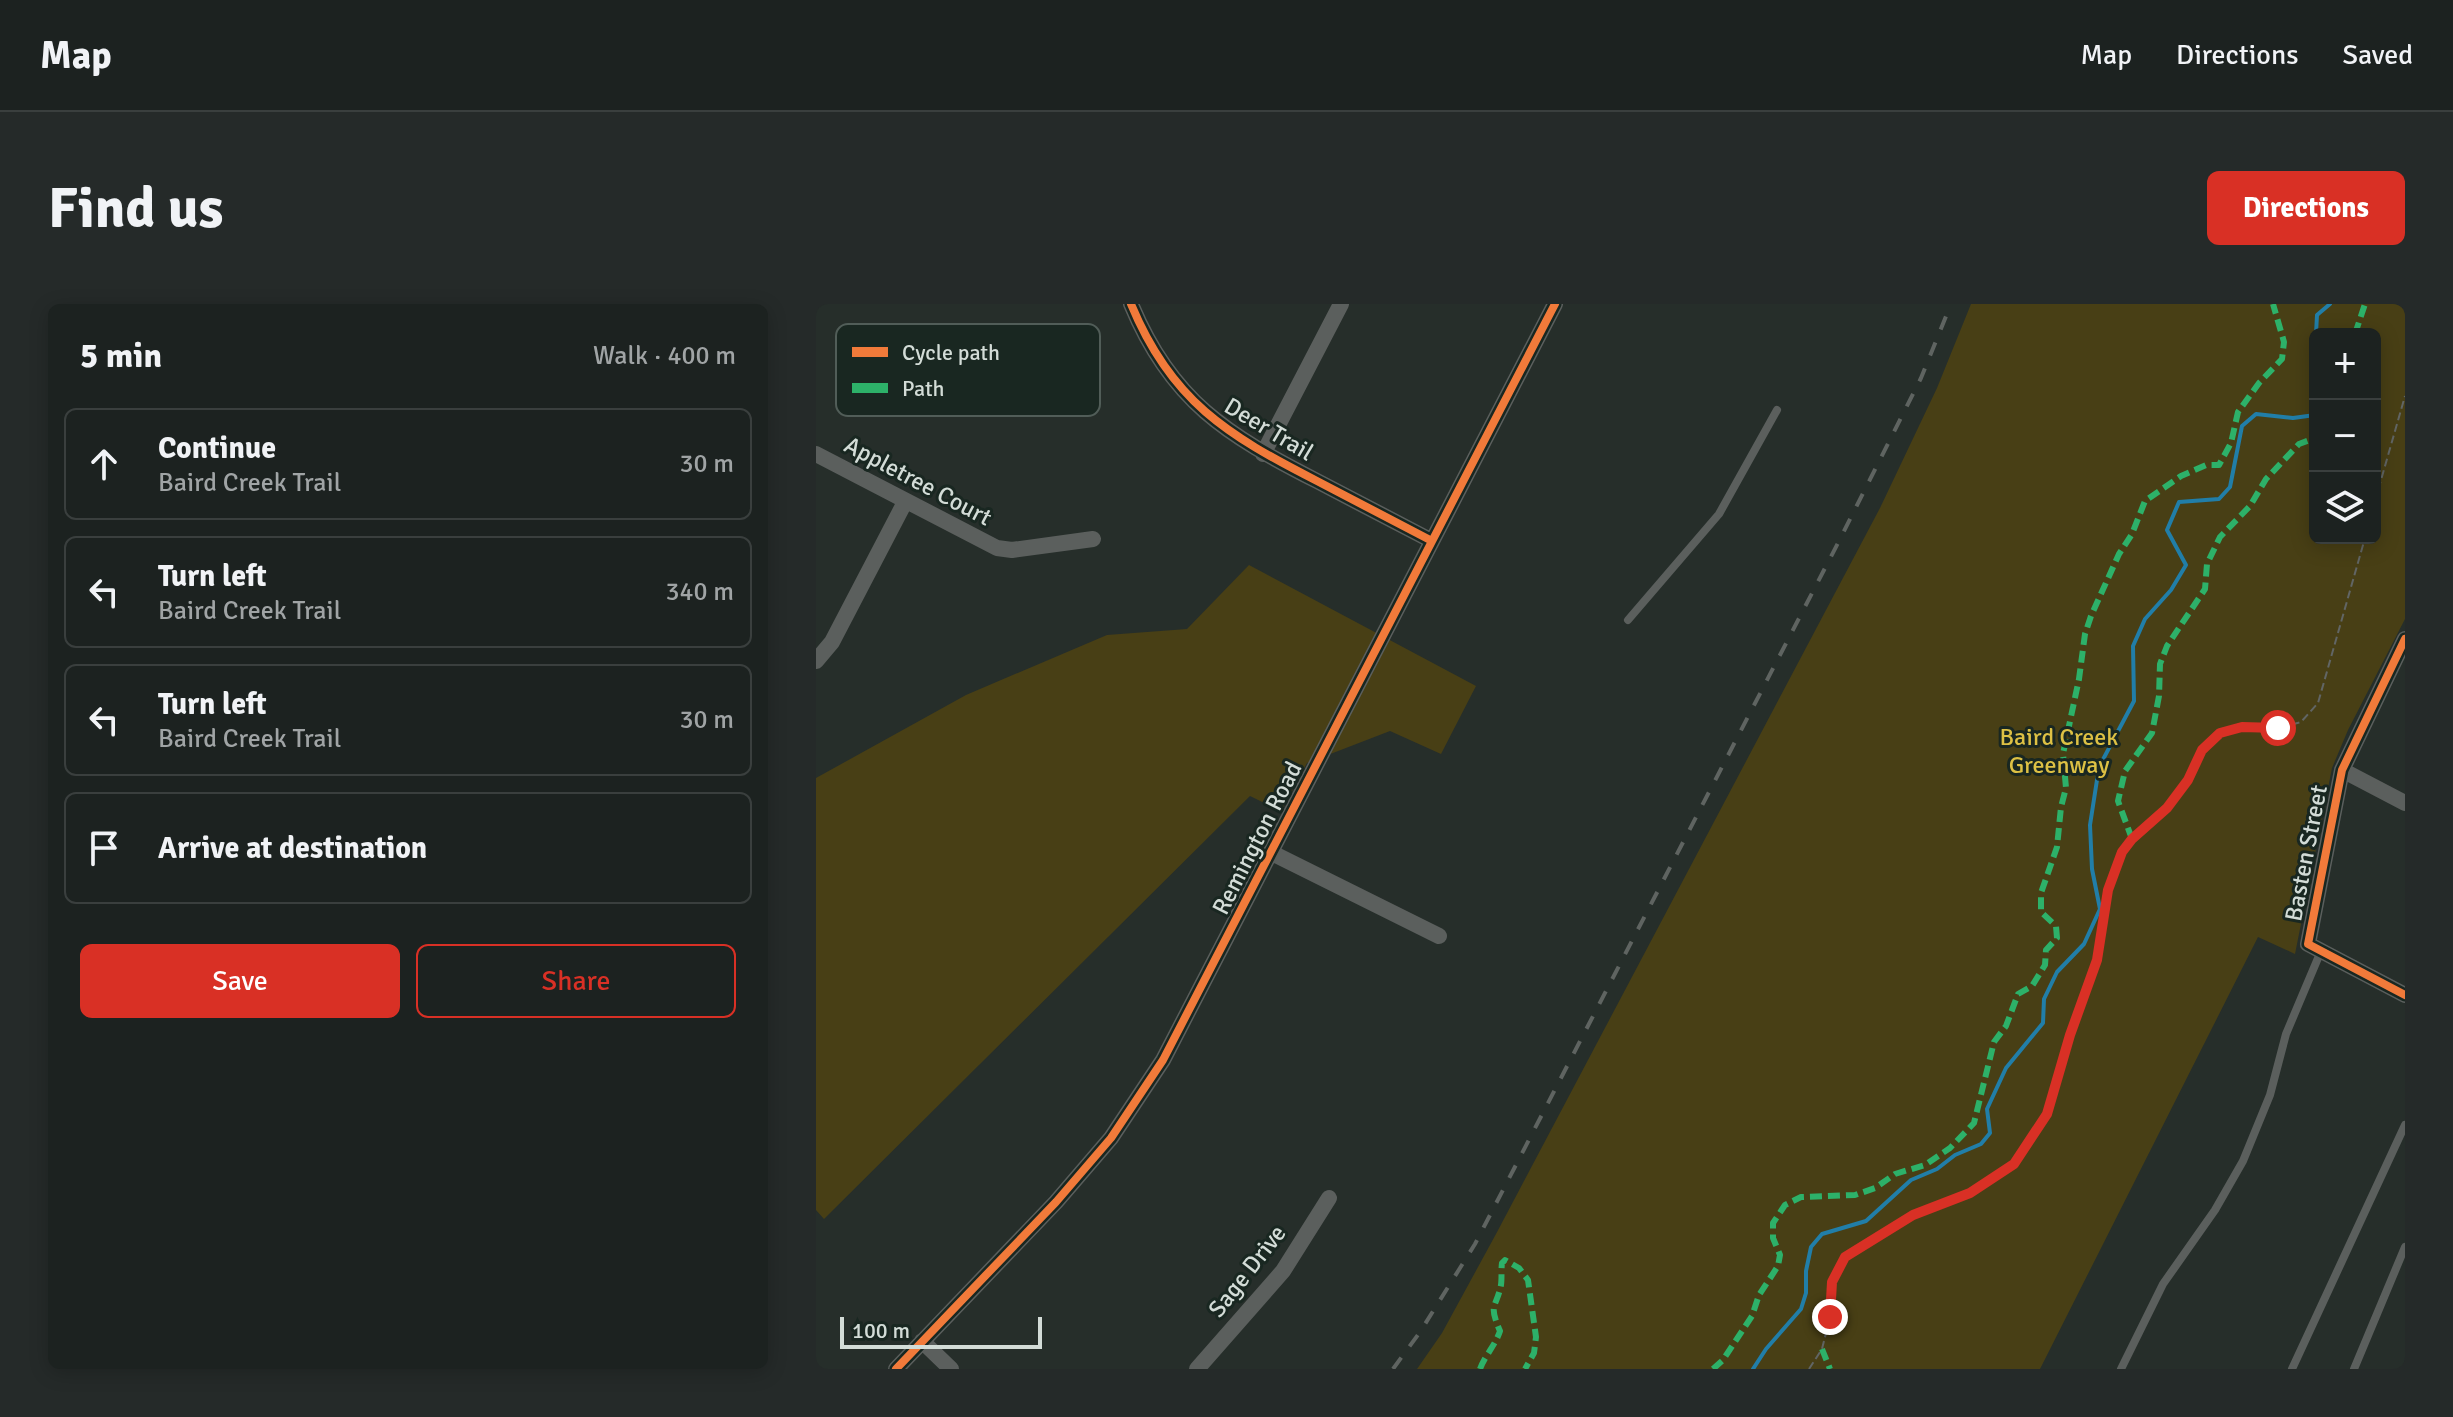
<!DOCTYPE html>
<meta charset="utf-8">
<style>
:root{--surface:#1c2220;--page:#252a29;--text:#f1f3f6;--muted:#a0a4a5;--line:#3a3f3e;--accent:#d93025}
body{margin:0;font-family:Signika,sans-serif;background:var(--page);color:var(--text)}
.controls{position:absolute;right:24px;top:24px;display:grid;overflow:hidden;border-radius:12px;box-shadow:0 4px 20px #0003}
.controls button{width:72px;height:72px;display:grid;place-items:center;padding:0;border:0;border-bottom:2px solid var(--line);background:var(--surface);color:var(--text);font:40px sans-serif}
.scale{position:absolute;left:24px;bottom:20px;width:202px;box-sizing:border-box;padding-left:8px;border:4px solid #d3dcd7;border-top:0;font-size:22px;line-height:28px;white-space:nowrap;color:#d3dcd7;-webkit-text-stroke:6px #192721;paint-order:stroke}
.stop{position:absolute;width:24px;height:24px;margin:-18px;border:6px solid #d93025;border-radius:50%;background:#fff}
.stop.end{background:#d93025;border-color:#fff;box-shadow:0 2px 8px #0008}
.list{margin:0;padding:0;list-style:none}
h2{display:flex;justify-content:space-between;align-items:center;height:104px;margin:0;padding:0 32px;font-size:34px}
h2 small{font-size:26px;font-weight:400;color:var(--muted)}
.list li{display:grid;grid-template-columns:52px 1fr auto;gap:24px;align-items:center;box-sizing:border-box;height:112px;margin:0 16px 16px;padding:0 16px;border:2px solid var(--line);border-radius:12px}
.list b{display:block;font-size:30px;white-space:nowrap}
.list p{margin:0;font-size:26px;white-space:nowrap;color:var(--muted)}
.list em{font-size:26px;font-style:normal;color:var(--muted)}
.actions{display:flex;gap:16px;padding:24px 32px}
.actions a{flex:1;padding:18px 0;border:2px solid var(--accent);border-radius:12px;text-align:center;font-size:28px;color:var(--accent)}
.actions .main{background:var(--accent);color:#fff}
.icon{flex:none;width:44px;height:44px;fill:none;stroke:currentColor;stroke-width:2;stroke-linecap:round;stroke-linejoin:round}
.map{position:relative;flex:none;width:1589px;height:1065px;overflow:hidden;border-radius:12px}
header{display:flex;align-items:center;gap:48px;box-sizing:border-box;height:112px;padding:0 40px;background:var(--surface);border-bottom:2px solid var(--line)}
header strong{font-size:38px}
nav{display:flex;gap:44px;margin-inline-start:auto;font-size:28px}
.intro{display:flex;align-items:center;justify-content:space-between;box-sizing:border-box;height:192px;padding:0 48px}
h1{margin:0;font-size:56px}
.button{padding:20px 36px;border-radius:12px;background:var(--accent);color:#fff;font-size:28px;font-weight:700}
main{display:flex;gap:48px;padding:0 48px}
aside{flex:1;background:var(--surface);border-radius:12px;box-shadow:0 4px 20px #0003}
.map>svg:first-child{display:block}
.green{fill:#483f15;fill-rule:evenodd}
.lines{fill:none;stroke-linecap:round;stroke-linejoin:round}
.stream{stroke:#217ea8;stroke-width:4}
.path{stroke:#616564;stroke-width:2;stroke-dasharray:8 4;stroke-linecap:butt}
.service{stroke:#5b5f5d;stroke-width:8}
.minor{stroke:#5b5f5d;stroke-width:16}
.rail{stroke:#5f6461;stroke-width:4;stroke-dasharray:14 14;stroke-linecap:butt}
.quiet{stroke:#2db169;stroke-width:6;stroke-dasharray:12 6;stroke-linecap:butt}
.cycleway-casing{stroke:#192721;stroke-width:13}
.cycleway{stroke:#f17a3a;stroke-width:8}
.route{stroke:#d93025;stroke-width:10}
.labels{text-anchor:middle;dominant-baseline:central;stroke-width:6;stroke-linejoin:round;paint-order:stroke}
.street-label{font-size:24px;fill:#d3dcd7;stroke:#192721}
.park-label{font-size:24px;fill:#ddc144;stroke:#192721}
.key{fill:#192721;stroke:#515d58;stroke-width:2}
.key-label{font-size:22px;fill:#d3dcd7}
</style>
<header>
<strong>Map</strong>
<nav><a>Map</a><a>Directions</a><a>Saved</a></nav>
</header>
<div class="intro"><h1>Find us</h1><a class="button">Directions</a></div>
<main>
<aside>
<h2>5 min<small>Walk · 400 m</small></h2>
<ul class="list">
<li><svg class="icon" aria-label="ahead" viewBox="0 0 24 24"><path d="M12 20V5M6 11l6-6 6 6"/></svg><div><b>Continue</b><p>Baird Creek Trail</p></div><em>30 m</em></li>
<li><svg class="icon" aria-label="left" viewBox="0 0 24 24"><path d="M17 20v-9H6M10 6l-5 5 5 5"/></svg><div><b>Turn left</b><p>Baird Creek Trail</p></div><em>340 m</em></li>
<li><svg class="icon" aria-label="left" viewBox="0 0 24 24"><path d="M17 20v-9H6M10 6l-5 5 5 5"/></svg><div><b>Turn left</b><p>Baird Creek Trail</p></div><em>30 m</em></li>
<li><svg class="icon" aria-label="arrive" viewBox="0 0 24 24"><path d="M6 21V4h12l-3 4 3 4H6"/></svg><div><b>Arrive at destination</b></div></li>
</ul>
<div class="actions"><a class="main">Save</a><a>Share</a></div>
</aside>
<div class="map">
<svg width="1589" height="1065" viewBox="0 0 1589 1065">
<rect width="100%" height="100%" fill="#262e2a"/>
<path class="green" d="M1155,0H1589V315L1532,426L1516,464L1479,650L1442,633L1224,1065H601L626,1029L680,930L1064,204L1121,84ZM1559,30V234H1499V30Z
M433,261L660,382L625,450L574,427L491,459L465,507L434,492L8,915L0,906V474L150,391L291,331L371,325Z"/>
<g class="lines">
<path class="stream" d="M1500,30L1501,11L1514,0
M937,1065L950,1045L985,1005L990,989V967L995,943L1006,930L1050,917L1095,876L1121,865L1139,851L1165,840L1174,829L1171,805L1190,764L1227,719L1228,695L1241,668L1268,640L1284,605L1276,565L1274,521L1283,463L1318,397L1317,342L1329,315L1355,286L1370,261L1351,226L1363,198L1403,195L1414,183L1426,122L1440,110L1477,114L1499,111"/>
<path class="path" d="M1559,197L1589,92
M993,1065L1006,1045L1014,1013L1016,978L1029,953L1097,911L1154,889L1198,860L1231,810L1254,731L1281,656L1292,586L1306,548L1316,535L1351,504L1372,476L1386,446L1404,429L1426,423L1462,424L1485,418L1502,399L1549,234"/>
<path class="service" d="M812,316L903,210L961,106
M1305,1065L1347,980L1399,906L1427,857L1454,791L1470,730L1505,647
M1476,1065L1589,821
M1538,1065L1589,943"/>
<path class="minor" d="M315,0C355,97 411,131 501,177C539,197 577,217 616,237
M0,150L181,244L196,246L277,235
M447,150L525,0
M1589,335L1526,466L1492,640L1589,691
M0,357L16,338L89,198
M1526,466L1589,499
M456,549L623,632
M106,1037L135,1065
M80,1065L240,898L295,834L347,756L739,0
M381,1065L467,967L513,894"/>
<path class="rail" d="M577,1065L604,1028L659,940L1022,239L1105,74L1135,0"/>
<path class="quiet" d="M1539,30L1549,0
M1316,535L1302,497L1309,467L1336,429L1343,392L1344,360L1351,342L1389,285L1391,260L1404,233L1434,202L1450,175L1483,140L1499,134
M1006,1045L1014,1065
M664,1065C669,1051 679,1042 684,1027C672,999 680,1005 685,981C686,974 685,966 686,959L689,956L703,964L712,976L720,1033L718,1049L709,1065
M897,1065L907,1056L936,1012L943,991L962,962L964,951L957,934V919L969,901L985,893L1039,891L1059,884L1079,870L1109,861L1134,844L1158,819L1178,738L1190,722L1202,690L1216,682L1229,661L1230,646L1241,634L1240,622L1225,608V589L1241,543L1245,503L1250,484L1247,450L1263,375L1269,330L1275,312L1303,250L1316,230L1329,197L1365,172L1390,161H1403L1415,139L1422,108L1443,79L1466,55L1468,38L1457,0"/>
<defs>
<path id="cycleway" d="M315,0C355,97 411,131 501,177C539,197 577,217 616,237
M1589,335L1526,466L1492,640L1589,691
M80,1065L240,898L295,834L347,756L739,0"/>
</defs>
<use href="#cycleway" class="cycleway-casing"/>
<use href="#cycleway" class="cycleway"/>
</g>
<g class="lines">
<path class="route" d="M1014,1013L1016,978L1029,953L1097,911L1154,889L1198,860L1231,810L1254,731L1281,656L1292,586L1306,548L1316,535L1351,504L1372,476L1386,446L1404,429L1426,423L1462,424"/>
</g>
<g class="labels">
<g class="street-label">
<text transform="translate(453 125) rotate(31)">Deer Trail</text>
<text transform="translate(102 177) rotate(28)">Appletree Court</text>
<text transform="translate(441 534) rotate(-63)">Remington Road</text>
<text transform="translate(1490 549) rotate(-79)">Basten Street</text>
<text transform="translate(431 967) rotate(-52)">Sage Drive</text>
</g>
<g class="park-label">
<text x="1243" y="433">Baird Creek<tspan x="1243" dy="28">Greenway</tspan></text>
</g>
</g>
<rect x="20" y="20" width="264" height="92" rx="12" class="key"/>
<rect x="36" y="43" width="36" height="10" fill="#f17a3a"/>
<rect x="36" y="79" width="36" height="10" fill="#2db169"/>
<g class="key-label">
<text x="86" y="56">Cycle path</text>
<text x="86" y="92">Path</text>
</g>
</svg>
<div class="controls">
<button>+</button>
<button>−</button>
<button><svg class="icon" aria-label="layers" viewBox="0 0 24 24"><path d="M12 4l9 5-9 5-9-5zM3 14l9 5 9-5"/></svg></button>
</div>
<div class="scale">100 m</div>
<div class="stop" style="left:1462px;top:424px"></div>
<div class="stop end" style="left:1014px;top:1013px"></div>
</div>
</main>
